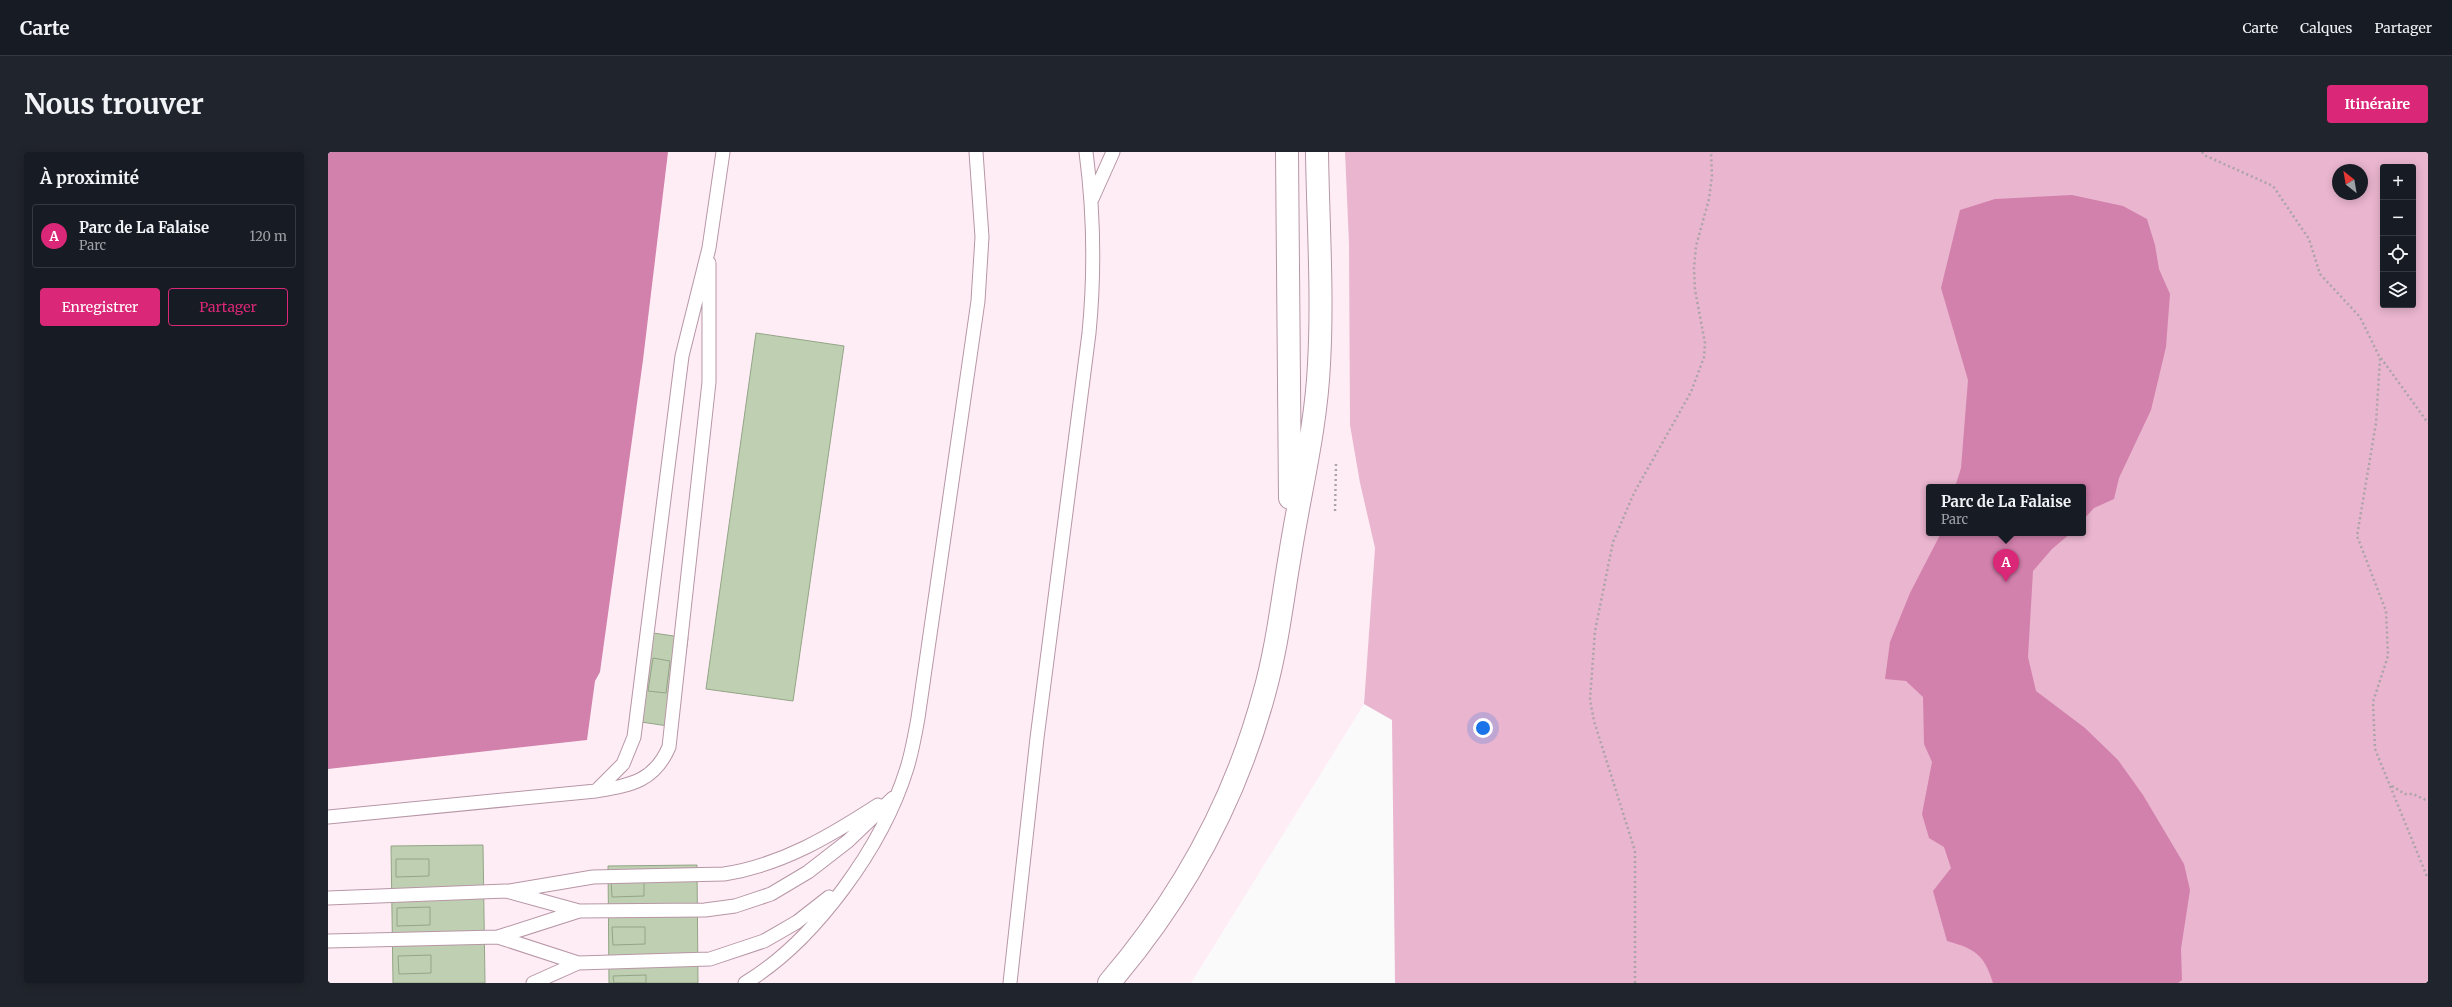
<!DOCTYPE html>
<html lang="fr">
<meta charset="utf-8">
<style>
:root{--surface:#171b24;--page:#20242c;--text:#f1f3f6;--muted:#9ea1a6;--line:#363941;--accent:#db2777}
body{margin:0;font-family:Merriweather,serif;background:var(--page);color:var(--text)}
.controls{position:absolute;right:12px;top:12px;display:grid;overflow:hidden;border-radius:4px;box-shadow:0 2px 10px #0003}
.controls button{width:36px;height:36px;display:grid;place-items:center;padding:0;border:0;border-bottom:1px solid var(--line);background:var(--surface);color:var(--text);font:20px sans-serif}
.compass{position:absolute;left:2004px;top:12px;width:36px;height:36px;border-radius:50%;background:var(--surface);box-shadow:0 2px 10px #0003;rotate:329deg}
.you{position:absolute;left:1155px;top:576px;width:14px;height:14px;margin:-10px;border:3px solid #fff;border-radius:50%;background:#1a73e8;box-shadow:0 0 0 6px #1a73e833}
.badge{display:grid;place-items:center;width:26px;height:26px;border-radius:50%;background:var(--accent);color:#fff;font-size:13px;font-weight:700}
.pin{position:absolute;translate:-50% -33px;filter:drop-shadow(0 1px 2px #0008)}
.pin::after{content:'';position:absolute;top:21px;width:14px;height:12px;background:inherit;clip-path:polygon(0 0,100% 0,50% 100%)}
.popup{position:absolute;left:1598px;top:332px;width:160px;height:52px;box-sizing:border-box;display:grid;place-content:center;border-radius:4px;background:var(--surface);filter:drop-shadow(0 1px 3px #0005);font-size:13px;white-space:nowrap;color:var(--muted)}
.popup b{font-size:15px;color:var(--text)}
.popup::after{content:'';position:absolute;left:50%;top:100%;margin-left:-8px;border:8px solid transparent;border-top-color:var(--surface)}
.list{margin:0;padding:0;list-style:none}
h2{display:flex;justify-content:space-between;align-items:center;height:52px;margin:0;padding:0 16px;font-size:17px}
h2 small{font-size:13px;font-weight:400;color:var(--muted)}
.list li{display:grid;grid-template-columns:26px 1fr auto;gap:12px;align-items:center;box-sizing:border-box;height:64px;margin:0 8px 8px;padding:0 8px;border:1px solid var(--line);border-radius:4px}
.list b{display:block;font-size:15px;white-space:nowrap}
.list p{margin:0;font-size:13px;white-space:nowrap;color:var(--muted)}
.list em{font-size:13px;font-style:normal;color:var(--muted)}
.actions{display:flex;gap:8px;padding:12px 16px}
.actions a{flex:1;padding:9px 0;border:1px solid var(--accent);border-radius:4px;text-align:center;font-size:14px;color:var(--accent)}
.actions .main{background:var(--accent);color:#fff}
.icon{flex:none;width:22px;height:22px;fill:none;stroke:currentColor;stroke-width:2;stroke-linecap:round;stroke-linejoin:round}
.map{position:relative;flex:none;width:2100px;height:831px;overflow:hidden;border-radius:4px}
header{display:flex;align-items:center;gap:24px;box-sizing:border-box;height:56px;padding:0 20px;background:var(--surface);border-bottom:1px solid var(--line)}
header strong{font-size:19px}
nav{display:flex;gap:22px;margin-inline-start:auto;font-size:14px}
.intro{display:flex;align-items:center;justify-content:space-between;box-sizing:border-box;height:96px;padding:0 24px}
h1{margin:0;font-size:28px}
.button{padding:10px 18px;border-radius:4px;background:var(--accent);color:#fff;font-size:14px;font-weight:700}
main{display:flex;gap:24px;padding:0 24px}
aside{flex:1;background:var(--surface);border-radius:4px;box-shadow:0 2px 10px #0003}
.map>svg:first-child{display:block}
.built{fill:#ffedf5}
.green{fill:#eab5cf;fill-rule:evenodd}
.water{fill:#d280ac}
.building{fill:#bfd0b2;stroke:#93a487}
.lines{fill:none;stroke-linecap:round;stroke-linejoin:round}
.service-casing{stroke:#b796a6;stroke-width:15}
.minor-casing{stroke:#b796a6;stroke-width:24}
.path{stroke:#aaa4a7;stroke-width:2.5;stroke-dasharray:2 3;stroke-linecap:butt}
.service{stroke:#fff;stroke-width:13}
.minor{stroke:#fff;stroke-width:22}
</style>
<header>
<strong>Carte</strong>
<nav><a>Carte</a><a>Calques</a><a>Partager</a></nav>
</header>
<div class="intro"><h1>Nous trouver</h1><a class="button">Itinéraire</a></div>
<main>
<aside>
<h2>À proximité<small></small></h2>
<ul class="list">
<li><span class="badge">A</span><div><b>Parc de La Falaise</b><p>Parc</p></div><em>120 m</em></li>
</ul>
<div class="actions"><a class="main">Enregistrer</a><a>Partager</a></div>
</aside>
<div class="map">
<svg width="2100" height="831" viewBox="0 0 2100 831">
<rect width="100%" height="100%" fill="#fafafa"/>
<path class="built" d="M337,0H1017L1032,331L1047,396L1036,552L863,831H0V617L259,588L267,529L272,520Z"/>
<path class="green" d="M1017,0H2100V831H1067L1064,568L1036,552L1047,396L1032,331L1022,273L1021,92ZM2055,15H2085V153H2055ZM2010,18H2034V42H2010ZM1601,335H1755V381H1601Z"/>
<path class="water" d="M0,0H340L315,208L272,520L267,529L259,588L0,617Z
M1744,43L1795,54L1819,67L1827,93L1831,117L1842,142L1838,195L1823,258L1791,326L1786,347L1766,356L1755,368V335H1627L1633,316L1640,228L1613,136L1632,58L1667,47Z
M1613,381H1743L1724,397L1705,419L1700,505L1708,539L1757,576L1790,608L1815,643L1856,712L1862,738L1853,797L1854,828L1850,831H1665C1656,802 1647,797 1619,789L1605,739L1623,716L1616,695L1601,686L1594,662L1604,610L1596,592L1595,545L1578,529L1557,527L1562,490L1582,441Z"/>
<path class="building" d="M428,181L516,194L465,549L378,537Z
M325,481L360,486L347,575L313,570Z
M325,506L342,509L338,541L320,539Z
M155,693L157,831H65L63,694Z
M68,707H101V724L68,725Z
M369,713L370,831H281L280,714Z
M316,726V744L284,745L283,727Z
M102,755V773L69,774V756Z
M284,775H317V792L285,793Z
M103,803V821L71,822L70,804Z
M318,823V831H286L285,824Z"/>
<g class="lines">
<defs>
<path id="service" d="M764,47L785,0
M268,639C302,633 326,630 341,595L381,230V111
M0,665L268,639L295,612L306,585L354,204L381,96L395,0
M182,739L265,725L396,722C454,713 502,684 550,653
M0,746L178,739L251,759L377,758L407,754L443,742L480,720L520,689L565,646
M170,785L251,759
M0,789L170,785L250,811L382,807L436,789L469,770L501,745
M205,831L250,811
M417,831C487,789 555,694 579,616C584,600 587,583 590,566L650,149L654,85L648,0
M682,831L709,586L761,181C767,119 766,61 758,0"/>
<path id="minor" d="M959,0L962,346
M781,831C853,747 907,649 936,542C949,496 954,450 962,403C972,339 988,277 991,212C995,142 990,70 989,0"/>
</defs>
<use href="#service" class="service-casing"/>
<use href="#minor" class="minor-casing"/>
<path class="path" d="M1874,0L1876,3L1945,34L1981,87L1992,122L2032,165L2052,206L2048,271L2029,384L2058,459L2060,504L2045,550L2047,597L2100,727
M2053,206L2100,271
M1007,359L1008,312
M2064,634L2077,642H2085L2100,649
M1307,831V699L1266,569L1262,548L1267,479L1285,390L1306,341L1363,240L1376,205L1377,191L1367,138L1366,116L1368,94L1381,47L1384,24L1383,0"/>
<use href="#service" class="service"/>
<use href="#minor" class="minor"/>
</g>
</svg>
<div class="controls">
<button>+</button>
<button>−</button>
<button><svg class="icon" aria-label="locate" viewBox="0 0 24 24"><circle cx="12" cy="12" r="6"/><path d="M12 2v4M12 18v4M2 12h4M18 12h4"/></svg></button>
<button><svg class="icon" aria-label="layers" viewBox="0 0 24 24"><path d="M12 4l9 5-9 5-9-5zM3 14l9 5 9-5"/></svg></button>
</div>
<svg class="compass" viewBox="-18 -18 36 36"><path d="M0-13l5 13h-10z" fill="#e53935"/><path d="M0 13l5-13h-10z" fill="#9ea1a6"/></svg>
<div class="you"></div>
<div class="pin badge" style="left:1678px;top:430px">A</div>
<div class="popup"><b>Parc de La Falaise</b>Parc</div>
</div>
</main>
